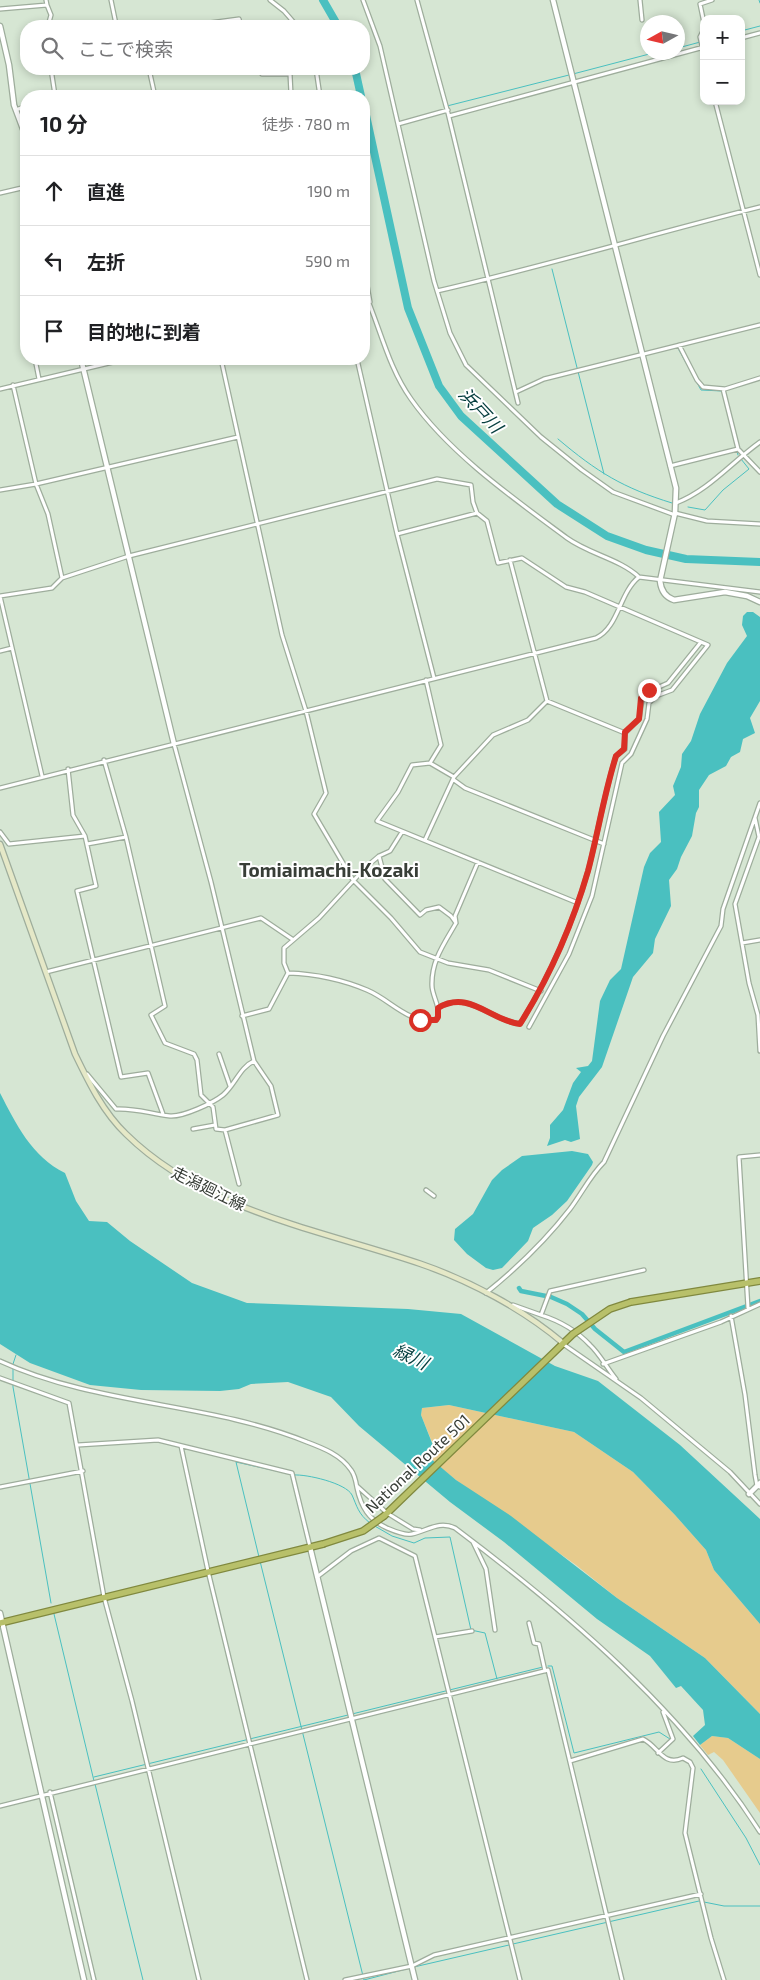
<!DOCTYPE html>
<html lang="ja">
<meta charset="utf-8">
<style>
:root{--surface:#fff;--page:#f6f6f6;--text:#202124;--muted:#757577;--line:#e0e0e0}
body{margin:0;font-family:"Exo 2","Noto Sans JP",sans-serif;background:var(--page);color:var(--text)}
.controls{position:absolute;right:15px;top:15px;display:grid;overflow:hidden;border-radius:10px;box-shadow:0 2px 8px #0003}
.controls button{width:45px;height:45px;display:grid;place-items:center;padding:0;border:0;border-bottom:1px solid var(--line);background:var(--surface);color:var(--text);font:25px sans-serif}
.compass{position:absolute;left:640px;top:15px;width:45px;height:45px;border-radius:50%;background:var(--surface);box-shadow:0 2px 8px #0003;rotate:262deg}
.stop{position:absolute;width:15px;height:15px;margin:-11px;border:4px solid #d93025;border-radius:50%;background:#fff}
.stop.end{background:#d93025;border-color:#fff;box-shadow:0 1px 5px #0008}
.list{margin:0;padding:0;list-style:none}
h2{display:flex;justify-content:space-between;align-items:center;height:65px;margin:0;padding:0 20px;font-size:21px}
h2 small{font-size:16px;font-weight:400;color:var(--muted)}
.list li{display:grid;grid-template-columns:32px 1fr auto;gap:15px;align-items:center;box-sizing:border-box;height:70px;padding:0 20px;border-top:1px solid var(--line)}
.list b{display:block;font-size:19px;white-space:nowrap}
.list em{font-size:16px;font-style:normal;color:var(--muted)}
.icon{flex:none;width:28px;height:28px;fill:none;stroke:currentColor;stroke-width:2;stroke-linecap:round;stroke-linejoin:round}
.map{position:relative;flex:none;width:760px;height:1980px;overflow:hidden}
.search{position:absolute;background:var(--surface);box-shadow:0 2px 8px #0003;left:20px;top:20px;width:350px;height:55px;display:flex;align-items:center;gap:12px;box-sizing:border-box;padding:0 18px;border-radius:20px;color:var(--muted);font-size:19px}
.panel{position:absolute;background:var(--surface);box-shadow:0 2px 8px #0003;left:20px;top:90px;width:350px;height:275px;border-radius:20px}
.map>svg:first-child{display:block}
.green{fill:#e6cb8d}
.water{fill:#4ac0c0}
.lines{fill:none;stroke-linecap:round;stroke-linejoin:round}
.stream{stroke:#4ac0c0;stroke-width:1}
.canal{stroke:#4ac0c0;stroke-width:4.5}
.river{stroke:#4ac0c0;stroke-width:8}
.minor-casing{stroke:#9ead9c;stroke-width:5.5}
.tertiary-casing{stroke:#9ead9c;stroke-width:7}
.secondary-casing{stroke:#9ead9c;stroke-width:7}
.trunk-casing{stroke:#80893f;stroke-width:8}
.minor{stroke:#fff;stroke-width:3}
.tertiary{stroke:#fff;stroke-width:4.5}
.secondary{stroke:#e5e8c7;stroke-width:4.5}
.trunk{stroke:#b8c06a;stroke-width:5.5}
.trunk-bridge-casing{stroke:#80893f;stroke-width:8;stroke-linecap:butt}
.trunk-bridge{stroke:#b8c06a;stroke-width:5.5}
.route{stroke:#d93025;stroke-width:6}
.labels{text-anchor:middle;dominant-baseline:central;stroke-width:4;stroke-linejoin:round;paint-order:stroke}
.street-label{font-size:16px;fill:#383e37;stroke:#fff}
.water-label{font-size:18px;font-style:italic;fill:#053e3e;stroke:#fff}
.quarter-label{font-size:19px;font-weight:bold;fill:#383e37;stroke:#fff}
</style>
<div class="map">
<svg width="760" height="1980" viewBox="0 0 760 1980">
<rect width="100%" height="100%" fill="#d6e6d3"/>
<path class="green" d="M449,1405L574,1432L633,1472L675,1515L706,1550L714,1570L760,1624V1714L705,1658L617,1598L576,1565L456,1480L429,1458L434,1447L421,1415L422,1408Z
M712,1736L728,1738L760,1759V1813L723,1760L714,1752L708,1755L700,1745Z"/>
<path class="water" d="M747,612H753L760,617V701L750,718L755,733L743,739L740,752L731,757L726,766L709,775L699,790V807L696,813L692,836L681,857L677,869L669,880L671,906L655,939L653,953L633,977L602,1067L579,1097L576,1106L580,1139L571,1142L565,1140L547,1146L550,1138V1125L563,1110L573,1083L581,1072L576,1068L588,1066L592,1061L600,1001L610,980L621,969L644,867L650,853L661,842L659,812L675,795L673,786L681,767L682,754L691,741L700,714L727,663L747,636L742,625L743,616Z
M0,1093C16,1124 32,1157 65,1173L76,1201L89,1221L107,1222L130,1241L192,1283L247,1303L408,1309L461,1314L555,1366L598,1381L680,1445L760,1519V1624L714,1570L706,1550L675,1515L633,1472L574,1432L449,1405L422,1408L421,1415L434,1448L430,1458L456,1480L511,1516L617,1598L705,1658L760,1714V1759L728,1738L712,1736L700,1745L693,1736L705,1725L703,1710L681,1686L676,1688L650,1656L597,1619L504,1542L450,1502L359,1426L331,1397L288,1382L251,1384L239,1389L220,1391L141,1390L90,1385L30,1363L0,1344Z
M572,1151L588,1154L593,1162L592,1165L567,1201L552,1215L533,1228L528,1241L502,1268L493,1270L486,1268L467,1254L454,1240L455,1229L473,1214L492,1180L502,1170L522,1156Z"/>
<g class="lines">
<path class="stream" d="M759,0L760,3
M741,31L760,26
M678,48L704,41
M573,74L657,52
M447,106L569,75
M552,269L604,474
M679,350L701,390L722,391
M731,427L738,455
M558,439C597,472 623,488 672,503
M688,507L705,510L723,490L749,469L741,459
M16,1355L13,1364V1387L51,1603
M294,1475C306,1474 346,1483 352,1495C357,1506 358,1514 370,1523
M373,1525L392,1536L414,1543L425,1538L450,1537L471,1630L485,1633L497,1679
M259,1557L236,1462L290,1474
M260,1561L364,1980
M54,1614L94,1781
M548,1666H552L574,1753L659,1732L670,1739
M352,1714L543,1667
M701,1769L746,1838L760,1865
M94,1777L348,1715
M95,1784L143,1980
M513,1944L699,1901L724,1906H760
M414,1967L509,1945
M364,1980L410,1968"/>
<path class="canal" d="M519,1288L521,1291L551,1297L567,1304L582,1314L595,1329L624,1352L760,1301"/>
<path class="river" d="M323,0L338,26
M355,69L361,96
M364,106L408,308L439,386L461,416L557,504L607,536L646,550L686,559L760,562"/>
<defs>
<path id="minor" d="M111,0L116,24L154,26
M270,0L284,11L297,26
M363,0L380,46L434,281L450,333L466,365L541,437L582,470L613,492L675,515
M417,0L448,113L518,403
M640,0L642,20
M47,5L51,15L48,26
M0,9L47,5L46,0
M704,23L700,4L712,0
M187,26L239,19L241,26
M704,29L700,37L704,55
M741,38L760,33
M51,69L55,95L52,96
M149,69L155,96
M262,69V74H290L291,94L293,96
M316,69L320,96
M325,96L327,93L328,96
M715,101L760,275
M16,110L26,106
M449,116L704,47
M398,124L448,110
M0,193L26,187
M364,268L370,302
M364,291C380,327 388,367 411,399C449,453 513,498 567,538C589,554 620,559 639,577
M437,291C546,266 652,234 760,207
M679,345L697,380L703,387L725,389L760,378
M35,359L39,379
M221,359L282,635L306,711L326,793L314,814L353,880L391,918L420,952L448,963L489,970L541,991
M357,359L397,534L434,678
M13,385L36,484L48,514L62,578
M0,389L126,359
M723,389L738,449
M516,392L544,379L760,325
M670,466L738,449L760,472
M0,490L36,484L238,437
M676,503C708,491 732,462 760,442
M675,513L707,521L760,524
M397,534L477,513
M510,560L547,701
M0,596L52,588L62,578L129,556L437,479L471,485L473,502L477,513L487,521L498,563L522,558L566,587L585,592L708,645L672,690L656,696L649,703L647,719L631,754L622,763L592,896L569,954L529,1027
M0,596L42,776
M0,651L12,648
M426,680L441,745L430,763
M547,701L625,733
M104,760L126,837L165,1006L151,1015L165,1043L194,1054L197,1060L201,1095L213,1107L216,1129L225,1130L278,1115L271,1086L254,1061L211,882L174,744
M68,769L73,815L85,836L96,886L77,891L121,1077L148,1073L163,1114
M454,777L430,763L412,765L398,792L377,821L578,903
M454,780L465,788L604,844
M0,788L596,638C619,627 619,593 639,577L760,592
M755,818L759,837L735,904L749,983L758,1015L760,1051
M0,832L9,844L85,836
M425,840L454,777L493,735L528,720L547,701
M87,844L126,837
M379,856L385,879L420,915L426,910L439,907L451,916L456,923
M742,943L760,940
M46,972L261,918L292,939
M288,973C316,974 341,979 367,990C391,1000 408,1024 436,1020C443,1011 432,996 432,986C431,961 444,944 456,923L455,916L478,862
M288,973L284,963V948L319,918L366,867L379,856L390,851L402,832
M438,1008C469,989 491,1021 520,1024C550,976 572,926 588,871C598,833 604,794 616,756L625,749V733L639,719L643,694L668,683L701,642
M242,1016L269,1009L288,973
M219,1054L230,1086
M87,1074L116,1109C136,1108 151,1114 170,1116C183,1117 213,1103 223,1095C235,1085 240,1067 254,1061
M193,1129L215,1125
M225,1130L239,1184
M426,1190L434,1196
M486,1293C517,1268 546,1240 570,1209C582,1193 590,1176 604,1162L663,1036L721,926L723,909L760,803
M513,1305L541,1315
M748,1308L739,1157L760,1155
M731,1316L745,1395L755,1475L757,1486L760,1487
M563,1344L641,1398L730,1472L760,1504
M0,1361C97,1406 209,1402 307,1442C323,1448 341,1455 351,1470C355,1475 356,1482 357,1488C361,1507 369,1520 387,1528C394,1531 405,1536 412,1534C427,1531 439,1520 455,1528C568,1613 683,1711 760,1832
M603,1364L721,1322L760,1304
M0,1378L69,1403L104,1597L132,1701L199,1980
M616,1379C607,1368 599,1353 590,1345C576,1330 560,1321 541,1315L550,1291L644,1270
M78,1445L158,1440L292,1473L310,1547
M181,1446L208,1571L307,1980
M357,1486L387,1513L413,1529L420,1530
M0,1487L83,1471
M473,1542L486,1569L495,1630
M317,1577L351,1551L379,1538L415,1556L520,1980
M529,1623L534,1643L539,1644L545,1671
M435,1637L472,1631
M658,1753L673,1739L663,1712
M570,1761L643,1739C658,1746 663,1767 683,1758L690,1762L693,1768L685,1833L711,1938L724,1980
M50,1792L94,1980
M0,1806L548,1670L622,1980
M345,1980L412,1966L434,1955L701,1894"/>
<path id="tertiary" d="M553,0L676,488L675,513L660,581C661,590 665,597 674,600L725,592L747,596L760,602
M0,26L9,65L14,105L26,137
M81,359L174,744
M749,1494L760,1483
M310,1547L415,1980
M0,1613L84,1980"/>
<path id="secondary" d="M0,844L75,1054C89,1083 103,1112 126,1134C204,1211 321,1230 421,1264C470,1281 523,1309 563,1343"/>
<path id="trunk" d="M631,1302L760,1281
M384,1516L573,1334
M0,1623L323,1544"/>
</defs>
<use href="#minor" class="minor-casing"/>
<use href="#tertiary" class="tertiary-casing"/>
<use href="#secondary" class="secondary-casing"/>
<use href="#trunk" class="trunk-casing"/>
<use href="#minor" class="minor"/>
<use href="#tertiary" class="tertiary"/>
<use href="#secondary" class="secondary"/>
<use href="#trunk" class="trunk"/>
<defs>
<path id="trunk-bridge" d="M573,1334L610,1309L631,1302
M323,1544L363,1531L384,1516"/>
</defs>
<use href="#trunk-bridge" class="trunk-bridge-casing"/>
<use href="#trunk-bridge" class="trunk-bridge"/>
</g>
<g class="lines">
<path class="route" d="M420,1020H436L438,1017V1008C469,989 491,1021 520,1024C550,976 572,926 588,871C598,833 604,794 616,756L624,749L625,732L639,719L641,698L649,690"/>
</g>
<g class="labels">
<g class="street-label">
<text transform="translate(209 1188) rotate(26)">走潟廻江線</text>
<text transform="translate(417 1463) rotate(-43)">National Route 501</text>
</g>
<g class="water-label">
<text transform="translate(481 410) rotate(47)">浜戸川</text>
<text transform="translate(411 1356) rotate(26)">緑川</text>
</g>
<g class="quarter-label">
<text x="329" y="869">Tomiaimachi-Kozaki</text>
</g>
</g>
</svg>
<div class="controls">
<button>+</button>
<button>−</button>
</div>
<svg class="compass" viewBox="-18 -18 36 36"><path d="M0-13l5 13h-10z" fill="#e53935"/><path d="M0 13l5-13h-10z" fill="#757577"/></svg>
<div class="stop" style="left:420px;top:1020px"></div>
<div class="stop end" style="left:649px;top:690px"></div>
<div class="search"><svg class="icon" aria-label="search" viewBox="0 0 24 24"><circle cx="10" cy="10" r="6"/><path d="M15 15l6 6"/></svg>ここで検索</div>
<section class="panel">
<h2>10 分<small>徒歩 · 780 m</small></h2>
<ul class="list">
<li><svg class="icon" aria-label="ahead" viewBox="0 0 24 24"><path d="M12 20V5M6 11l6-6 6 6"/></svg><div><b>直進</b></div><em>190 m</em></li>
<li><svg class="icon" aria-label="left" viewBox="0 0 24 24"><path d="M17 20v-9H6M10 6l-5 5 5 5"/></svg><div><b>左折</b></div><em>590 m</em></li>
<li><svg class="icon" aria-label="arrive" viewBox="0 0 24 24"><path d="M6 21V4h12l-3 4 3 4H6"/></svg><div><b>目的地に到着</b></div></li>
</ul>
</section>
</div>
